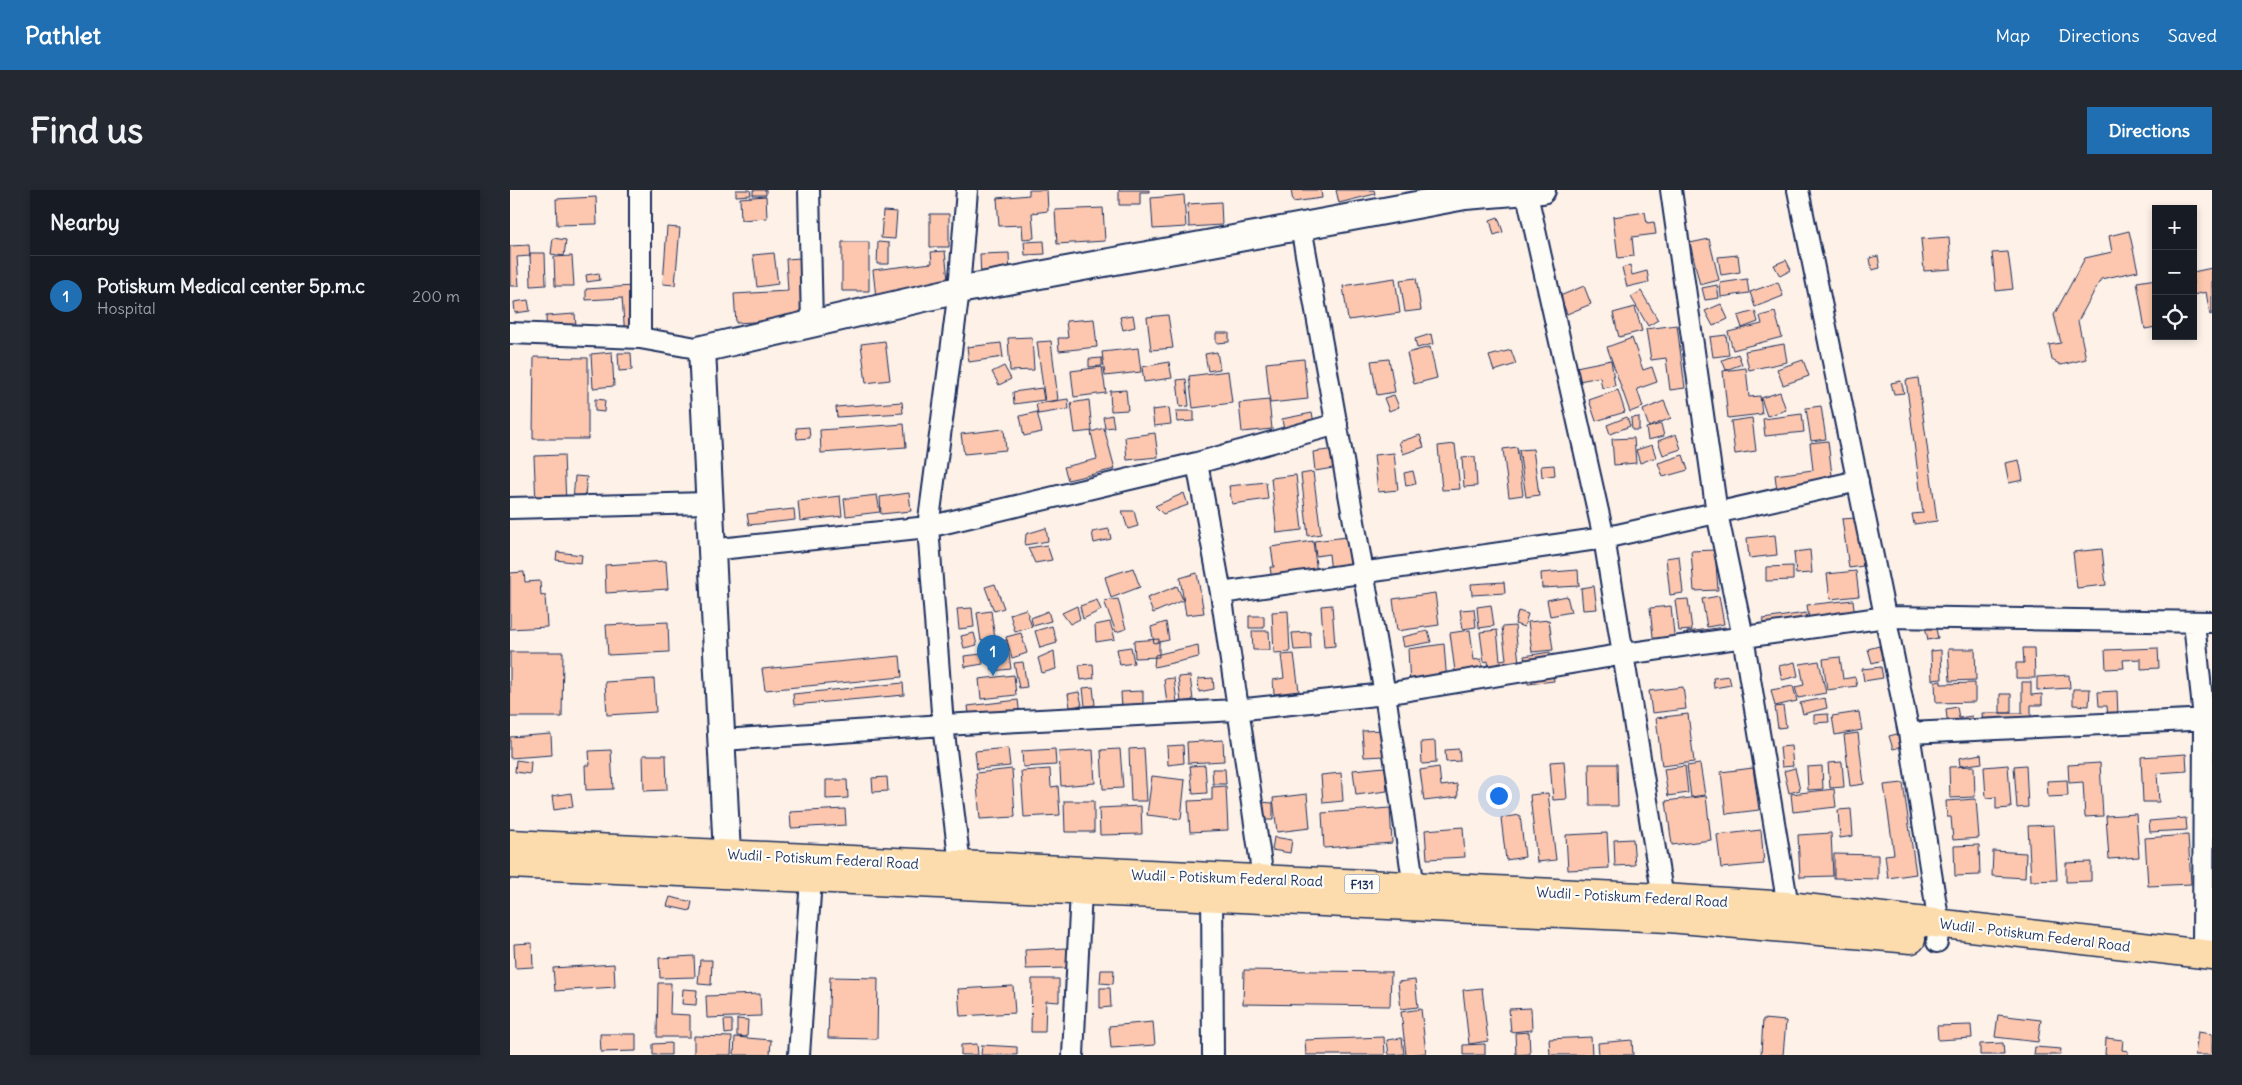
<!DOCTYPE html>
<meta charset="utf-8">
<style>
:root{--surface:#171b24;--page:#242831;--text:#f1f3f6;--muted:#9ea1a6;--line:#363941;--accent:#1f6fb2}
body{margin:0;font-family:Delius,sans-serif;background:var(--page);color:var(--text)}
.controls{position:absolute;right:15px;top:15px;display:grid;overflow:hidden;border-radius:0px;box-shadow:0 2px 8px #0003}
.controls button{width:45px;height:45px;display:grid;place-items:center;padding:0;border:0;border-bottom:1px solid var(--line);background:var(--surface);color:var(--text);font:25px sans-serif}
.you{position:absolute;left:988px;top:605px;width:18px;height:18px;margin:-12px;border:4px solid #fff;border-radius:50%;background:#1a73e8;box-shadow:0 0 0 8px #1a73e833}
.badge{display:grid;place-items:center;width:32px;height:32px;border-radius:50%;background:var(--accent);color:#fff;font-size:16px;font-weight:700}
.pin{position:absolute;translate:-50% -41px;filter:drop-shadow(0 1px 2px #0008)}
.pin::after{content:'';position:absolute;top:26px;width:18px;height:15px;background:inherit;clip-path:polygon(0 0,100% 0,50% 100%)}
.list{margin:0;padding:0;list-style:none}
h2{display:flex;justify-content:space-between;align-items:center;height:65px;margin:0;padding:0 20px;font-size:21px}
h2 small{font-size:16px;font-weight:400;color:var(--muted)}
.list li{display:grid;grid-template-columns:32px 1fr auto;gap:15px;align-items:center;box-sizing:border-box;height:80px;padding:0 20px;border-top:1px solid var(--line)}
.list b{display:block;font-size:19px;white-space:nowrap}
.list p{margin:0;font-size:16px;white-space:nowrap;color:var(--muted)}
.list em{font-size:16px;font-style:normal;color:var(--muted)}
.icon{flex:none;width:28px;height:28px;fill:none;stroke:currentColor;stroke-width:2;stroke-linecap:round;stroke-linejoin:round}
.map{position:relative;flex:none;width:1702px;height:865px;overflow:hidden;border-radius:0px}
header{display:flex;align-items:center;gap:30px;box-sizing:border-box;height:70px;padding:0 25px;background:var(--accent);color:#fff}
header strong{font-size:24px}
nav{display:flex;gap:28px;margin-inline-start:auto;font-size:18px}
.intro{display:flex;align-items:center;justify-content:space-between;box-sizing:border-box;height:120px;padding:0 30px}
h1{margin:0;font-size:35px}
.button{padding:12px 22px;border-radius:0px;background:var(--accent);color:#fff;font-size:18px;font-weight:700}
main{display:flex;gap:30px;padding:0 30px}
aside{flex:1;background:var(--surface);border-radius:0px;box-shadow:0 2px 8px #0003}
.map>svg:first-child{display:block}
.building{fill:#fcc7ae;stroke:#1b2f5e}
.lines{fill:none;stroke-linecap:round;stroke-linejoin:round}
.minor-casing{stroke:#1b2f5e;stroke-width:24}
.tertiary-casing{stroke:#1b2f5e;stroke-width:30}
.primary-casing{stroke:#1b2f5e;stroke-width:31}
.minor{stroke:#fdfcf7;stroke-width:20}
.tertiary{stroke:#fdfcf7;stroke-width:26}
.primary{stroke:#fcdcac;stroke-width:28}
.labels{text-anchor:middle;dominant-baseline:central;stroke-width:4.5;stroke-linejoin:round;paint-order:stroke}
.shield{fill:#fdfcf7;stroke:#5f6c8c;stroke-width:1}
.shield-label{font-size:12px;font-weight:bold;fill:#1b2f5e}
.street-label{font-size:14px;fill:#1b2f5e;stroke:#fdfcf7}
</style>
<header>
<strong>Pathlet</strong>
<nav><a>Map</a><a>Directions</a><a>Saved</a></nav>
</header>
<div class="intro"><h1>Find us</h1><a class="button">Directions</a></div>
<main>
<aside>
<h2>Nearby<small></small></h2>
<ul class="list">
<li><span class="badge">1</span><div><b>Potiskum Medical center 5p.m.c</b><p>Hospital</p></div><em>200 m</em></li>
</ul>
</aside>
<div class="map">
<svg width="1702" height="865" viewBox="0 0 1702 865">
<rect width="100%" height="100%" fill="#fdf1e8"/>
<filter id="ink" filterUnits="userSpaceOnUse"><feTurbulence type="fractalNoise" baseFrequency=".02" numOctaves="2"/><feDisplacementMap in="SourceGraphic" scale="10" xChannelSelector="R" yChannelSelector="G"/><feConvolveMatrix kernelMatrix="1 2 1 2 8 2 1 2 1" color-interpolation-filters="sRGB"/></filter>
<g filter="url(#ink)">
<path class="building" d="M226,0H240L241,5L226,6Z
M243,0H256V5H243Z
M519,0H537L538,21L522,23L524,48L513,49L512,35L489,36L487,8L519,5Z
M609,0H639V2H630V15H609Z
M781,0H811L812,8L783,12Z
M826,0H864L865,4L829,13Z
M674,5L676,37L643,39L641,8Z
M256,6L257,28L231,30L230,8Z
M86,7L87,34L47,35L46,9Z
M711,12L712,35L679,37L678,14Z
M593,18L595,51L547,54L545,20Z
M373,21L387,22L385,49L371,48Z
M1135,22L1137,33L1144,32L1146,44L1122,47L1124,66L1108,68L1103,27Z
M420,24H439V57H420Z
M988,27L993,42L984,45L980,30Z
M157,37L170,38L165,95L153,94Z
M1619,41L1628,81L1591,89L1568,131L1576,169L1551,175L1542,170L1539,155L1551,153L1544,125L1575,68L1602,62L1599,46Z
M1439,47L1441,79L1414,81L1411,49Z
M43,48L56,50L54,66L41,64Z
M1199,49L1209,90L1190,95L1180,53Z
M534,51L535,64L515,65L514,52Z
M332,52H359V101H332Z
M368,52L379,53V74H367Z
M19,55L20,66L7,67L9,96H0V56Z
M435,61L439,100L366,108L363,80L422,73L421,62Z
M1498,62L1503,99L1486,101L1482,63Z
M20,63H35L36,95L21,96Z
M264,63L268,94L247,97L243,65Z
M499,63L500,88L471,89L470,64Z
M1228,65L1230,82L1211,85L1208,67Z
M62,66L64,96H45L44,67Z
M1368,66L1370,78L1362,80L1360,68Z
M291,68L294,129L226,133L224,104L278,101L276,69Z
M1276,70L1281,80L1270,86L1264,75Z
M1120,75L1122,85L1137,81L1139,92L1117,97L1112,78Z
M1702,78V124L1700,125L1696,102L1683,105V82Z
M89,83L90,90L77,92L76,85Z
M885,88L890,123L838,130L833,96Z
M906,88L911,120L895,122L890,90Z
M1237,89L1239,103L1211,107L1210,93Z
M1646,89V137L1635,139L1627,92Z
M1268,92L1273,106L1245,117L1240,102Z
M1207,95L1209,108L1195,110L1192,98Z
M123,96L126,145H115L112,108L76,110V99Z
M1074,96L1081,114L1057,124L1050,106Z
M1131,101L1148,130L1138,136L1121,107Z
M18,110L20,121L5,123L4,112Z
M1211,114L1218,129L1203,136L1195,121Z
M1125,117L1132,141L1109,147L1103,123Z
M1245,121L1248,132L1232,138L1228,126Z
M1265,122L1272,147L1223,160L1218,142L1252,134L1250,126Z
M65,124L67,149L37,150L36,126Z
M623,125L625,137L613,140L610,127Z
M658,125L663,158L641,160L637,127Z
M584,129L587,157L549,161L548,148H558L556,131Z
M1167,135L1175,198L1160,200L1156,168L1141,170L1136,139Z
M706,143H719V152L706,153Z
M921,144L923,154L907,158L905,149Z
M1216,145L1219,165L1203,167L1200,147Z
M522,147L524,180L500,181L498,148Z
M1122,148L1133,180L1142,177L1147,192L1127,199L1133,217L1120,222L1097,157Z
M375,151L380,190L356,193L351,154Z
M541,151L548,210L535,212L527,152Z
M491,153L493,167L459,172L457,157Z
M1274,154L1277,172L1239,180L1235,161Z
M920,157L927,188L904,194L897,163Z
M628,158L631,182L595,186L592,162Z
M1001,160L1006,174L984,181L979,166Z
M102,162L104,196L83,198L81,164Z
M707,162L710,179L698,181L695,164Z
M108,163H121L122,180L109,181Z
M1228,164L1232,174L1216,180L1212,170Z
M24,167L78,168V249H23Z
M592,168V176L579,177V169Z
M794,169L798,209L760,213L756,173Z
M879,169L885,202L867,205L861,171Z
M1101,170L1105,196L1092,198L1090,187L1069,191L1066,177Z
M1293,170L1299,186L1273,195L1267,179Z
M659,172L662,188L634,192L632,177Z
M494,176L501,189L489,195L482,182Z
M592,177L596,203L564,207L561,181Z
M1236,178L1239,207L1250,206L1252,224L1218,228L1213,181Z
M718,181L722,213L683,218L679,186Z
M1408,188L1427,331L1404,334L1402,324L1413,323L1396,190Z
M676,189L679,216L670,217L667,190Z
M1391,191L1394,203L1384,204L1381,193Z
M532,198L534,210L504,214L503,202Z
M616,200L618,220L601,221L600,201Z
M1108,200L1115,222L1086,231L1079,210Z
M1270,202L1276,220L1257,226L1251,208Z
M884,205L889,217L879,221L874,208Z
M85,209L95,210L94,222L85,221Z
M558,209L559,219L528,224L526,214Z
M579,210L582,241L565,243L561,213Z
M759,210L762,239L732,242L729,213Z
M1154,211L1161,228L1139,237L1133,220Z
M392,212L393,223L327,227L326,217Z
M1311,216L1316,249L1301,251L1296,218Z
M659,218L661,234L644,236L642,220Z
M666,221H684V231L667,232Z
M527,222L532,242L514,246L510,226Z
M802,223L806,241L775,246L772,229Z
M1292,224L1294,242L1255,246L1253,229Z
M602,225L604,237L595,238L593,227Z
M1117,227L1120,236L1100,244L1097,235Z
M1129,227V240H1122L1121,228Z
M1242,228L1246,261L1225,264L1221,231Z
M394,234L396,257L311,263L310,240Z
M1151,234L1154,246L1138,250L1136,238Z
M299,237L300,248L287,249L286,238Z
M594,238L605,279L558,290L554,277L587,269L581,242Z
M494,239L496,260L454,264L451,244Z
M645,243L648,267L617,270L615,247Z
M1166,244L1171,259L1153,265L1148,251Z
M910,245L914,257L893,264L889,252Z
M1124,248L1126,273L1104,275L1102,249Z
M1318,251L1323,294L1267,301L1265,285L1303,280L1300,253Z
M945,254L950,299L932,300L928,256Z
M1142,255L1146,267L1130,273L1126,260Z
M1007,257L1013,305L999,307L993,259Z
M826,259L829,277L805,281L803,262Z
M1023,259L1029,305L1016,307L1009,260Z
M884,263L888,300L868,302L864,265Z
M54,265L56,314L26,315L24,266Z
M1173,265L1178,280L1153,287L1148,273Z
M965,267L967,296L954,297L952,268Z
M1509,270L1513,290L1499,293L1495,273Z
M1044,275L1045,285L1032,287L1031,276Z
M903,281L906,294L896,296L894,283Z
M803,282L811,344L798,346L791,284Z
M786,285L792,340L767,343L761,288Z
M65,286L77,287L73,323L62,322Z
M756,292L758,309L722,314L719,296Z
M399,303L401,321L371,324L370,307Z
M674,303L678,315L653,324L645,316Z
M367,305L370,322L336,326L334,309Z
M330,306L332,326L290,331L288,311Z
M284,319L285,330L239,335L237,324Z
M612,321H624L628,336L618,339Z
M1346,328L1353,376L1339,378L1332,329Z
M536,338L538,351L515,355L516,344Z
M599,339L601,349L584,353L582,342Z
M1265,345L1267,365L1239,368L1237,348Z
M837,347L843,390L822,392L819,364L806,366L804,351Z
M803,351L808,391L763,397L760,377H764L761,357Z
M537,355L542,370L525,373L518,358Z
M1592,359L1596,395L1567,398L1563,362Z
M1205,360L1208,400L1184,401L1181,361Z
M1300,360L1302,383L1286,384L1284,362Z
M47,362L72,365L71,373L46,370Z
M1169,366L1173,403L1160,405L1156,368Z
M156,371L158,399L96,403L95,375Z
M1283,376V390L1256,391V377Z
M623,378L630,397L601,408L595,387Z
M1068,380L1069,396L1032,398L1031,383Z
M1346,381L1349,406L1320,409L1317,384Z
M14,382L15,392L30,391L31,406L35,405L37,437L0,439V383Z
M687,383L694,423L676,425L670,388Z
M994,392L995,403L962,405L961,394Z
M485,394L494,418L484,421L475,397Z
M667,396L673,410L643,423L637,408Z
M1084,396L1087,419L1073,420L1071,398Z
M925,403L929,435L887,441L883,409Z
M1057,406L1061,422L1040,426L1037,410Z
M1209,406L1214,434L1197,437L1192,409Z
M608,409L616,439L606,442L594,411Z
M1178,409L1182,440L1169,441L1165,410Z
M587,410L591,420L573,429L570,416Z
M1343,410L1346,436L1301,442L1297,415Z
M822,415L825,456L814,457L811,416Z
M981,415L984,436L969,438L967,417Z
M567,416L570,429L560,434L552,423Z
M1161,416L1165,454L1144,456L1140,418Z
M462,418L464,437L449,439L447,419Z
M516,419L522,437L505,442L500,424Z
M964,419L966,437L953,439L950,420Z
M481,421L485,449L471,451L467,423Z
M538,421L541,431L523,436L521,428Z
M778,421L780,462L764,463L762,422Z
M1008,421L1018,424L1014,437L1005,434Z
M1296,423L1298,436L1255,442L1253,429Z
M739,426H754V438H739Z
M1039,430L1043,460L1022,462L1018,432Z
M158,432L159,462L98,465L96,435Z
M600,432L605,449L586,452L585,435Z
M656,432L659,450L644,453L641,437Z
M1425,434L1428,448L1418,450L1415,436Z
M542,436L547,453L530,458L525,441Z
M1005,436L1010,482L980,486L978,471L974,472L970,442L987,440L990,470L996,469L992,437Z
M1215,437L1217,449L1178,454L1177,442Z
M960,440L964,470L971,469L974,485L946,489L940,443Z
M742,441H759L760,460H743Z
M918,441L921,452L894,457L892,447Z
M800,442L801,459L784,460L782,443Z
M464,443L467,455L454,458L451,446Z
M511,443L517,463L502,468L496,447Z
M649,449V467L625,468L624,451Z
M497,450L501,479L482,481L478,453Z
M934,454L937,493L900,495L898,459Z
M688,455L689,467L644,477L645,465Z
M1369,456L1373,470L1362,473L1358,459Z
M621,457L624,473L610,475L607,459Z
M1513,458H1524L1525,488H1506V473H1514Z
M1648,458L1649,478L1631,479V469L1613,470L1614,478L1596,479L1595,460Z
M1438,459H1465L1466,490L1440,491Z
M1431,460L1432,489L1422,490L1421,461Z
M544,461L546,479L532,483L528,468Z
M0,462H53L52,527H0Z
M1040,462L1044,491L1018,494L1014,466Z
M472,464L473,474L455,477L454,466Z
M784,464L789,501L764,504L763,490L774,488L771,465Z
M390,466L392,487L255,500L252,479Z
M1330,467L1333,489L1345,487L1347,496L1317,500L1313,469Z
M1309,471L1316,503L1288,508L1285,497L1294,495L1290,474Z
M513,472L517,497L509,498L504,473Z
M1285,472L1288,486L1272,490L1269,476Z
M583,474L584,488L571,490L569,475Z
M1371,477L1373,488L1354,491L1352,479Z
M504,485L506,505L471,509L469,489Z
M1559,485L1560,498L1527,500V487Z
M680,486L683,510L671,512L668,487Z
M1219,486L1221,495L1204,498L1203,488Z
M664,488L667,513L657,514L654,489Z
M703,488L704,499L689,502L688,489Z
M144,489L146,522L97,525L95,492Z
M1431,491V494L1465,493V512L1426,513L1425,492Z
M1512,492H1521V505L1532,504V515H1521V534L1473,535L1472,523H1512Z
M393,493L394,505L284,515L283,504Z
M1283,496L1287,511L1265,516L1261,500Z
M583,497L585,515L575,516L573,498Z
M1173,497L1176,519L1142,523L1139,501Z
M1563,499H1580L1579,516L1563,515Z
M633,501V518L612,519L611,502Z
M1607,501L1608,527L1598,528L1597,516H1589L1588,502Z
M569,502L572,515L560,517L558,504Z
M1490,504H1501V523H1490Z
M1315,508L1317,518L1293,524L1290,513Z
M508,510L510,526L460,532L458,516Z
M1273,516L1276,537L1268,538L1265,517Z
M1447,517L1449,528L1462,526L1463,535L1438,538L1436,519Z
M1349,522L1352,540L1325,545L1322,526Z
M1178,524L1184,572L1152,576L1146,528Z
M1318,524L1319,532L1304,533V525Z
M874,540L876,566L854,567L852,541Z
M1395,542L1398,555L1383,559L1379,546Z
M1348,543L1354,594L1340,596L1334,545Z
M41,544L42,565L0,568V547Z
M713,550L714,571L678,573L677,552Z
M925,551L926,573L912,574L911,552Z
M673,555L674,573L658,575L657,556Z
M1281,556L1283,576L1272,577L1270,557Z
M498,558L500,576L467,579L465,561Z
M634,558L637,611H621L619,559Z
M545,559L546,575L513,577L512,561Z
M610,559L613,598L593,599L591,560Z
M949,559L950,571L936,572L935,560Z
M101,560L103,599L76,600L75,575H80L79,561Z
M583,560L585,593L551,596L549,562Z
M1471,564L1472,573L1450,576L1449,568Z
M1676,564L1677,581L1647,583L1649,612H1633L1631,567Z
M133,565H156L157,600L134,601Z
M6,570L21,572L20,584L5,582Z
M1054,571L1057,609L1043,610L1040,572Z
M1332,572L1334,597L1320,598L1318,573Z
M1590,573L1593,626L1575,627L1573,592L1559,593L1558,575Z
M1079,574H1107L1108,616H1080Z
M1190,574L1195,605L1181,607L1177,576Z
M695,575L697,603L683,604L680,576Z
M1498,575L1501,618L1486,619V607L1476,608L1474,577Z
M1516,575L1518,617L1507,618L1504,576Z
M1175,576L1178,603L1158,606L1154,579Z
M1312,576L1313,599L1298,600L1297,577Z
M1464,576L1465,607L1440,608L1439,577Z
M875,577L877,601L846,605L843,580Z
M929,577L931,596L947,594L948,607L914,611L910,580Z
M1243,578L1249,620L1216,624L1211,582Z
M1285,578L1290,600L1279,603L1274,581Z
M502,579L505,627L470,629L466,583Z
M540,579L541,597L548,596L550,625L514,627L511,581Z
M702,579H715L716,594H703Z
M831,583L833,611L813,613L811,585Z
M642,586L675,590L671,629L637,625Z
M377,587L378,601L363,602L362,588Z
M316,590H337L338,608L316,609Z
M1557,590L1558,606L1538,607L1537,591Z
M1393,593L1406,684L1378,688L1375,665L1384,664L1374,595Z
M716,596L718,640L680,642L678,611L702,610V597Z
M1324,599L1326,617L1283,622L1281,604Z
M61,603L63,617L44,620L42,606Z
M1038,603L1046,670L1027,672L1020,605Z
M797,604L800,638L767,642L763,608Z
M1196,606L1201,650L1162,655L1156,611Z
M1466,609L1469,648L1443,650L1441,627H1437L1436,611Z
M554,611H584V642H555Z
M750,612L763,613V630H750Z
M631,616L632,644L590,645L589,618Z
M880,618L882,653L814,658L812,623Z
M335,619L336,635L281,638L280,622Z
M1341,619L1343,646L1330,648L1328,620Z
M1626,624L1629,667L1599,669L1596,626Z
M1010,625L1015,667L996,670L991,628Z
M1676,628L1677,640L1640,642L1639,631Z
M1544,635L1547,690L1521,691L1518,636Z
M953,637L955,667L917,669L915,640Z
M1251,640L1254,674L1211,678L1207,645Z
M1097,643L1099,678L1058,680L1056,645Z
M1321,643L1323,686L1290,687L1288,645Z
M1678,645L1681,694L1638,696L1635,648Z
M764,647L782,650L780,663L762,660Z
M1123,649L1125,675L1105,676L1104,650Z
M1469,655L1470,685L1445,686L1444,656Z
M1483,661L1516,663L1515,688L1482,686Z
M1324,664L1368,665V689L1324,688Z
M1581,672V691L1556,692V673Z
M160,707L182,712L180,721L157,716Z
M22,753L23,777L5,778L4,754Z
M557,758L558,778L516,779L515,760Z
M184,766L185,787L150,788L149,768Z
M190,770H202L201,795L188,794Z
M104,774L105,797L45,801L43,778Z
M591,780H604L603,794L590,793Z
M734,780L881,782L880,816L733,814Z
M320,787L368,788L367,849L318,848Z
M522,789H549V812L536,811L535,842H521Z
M905,790L908,817L891,819L888,792Z
M148,793H161L160,824L180,825V847H147Z
M503,796L505,823L450,826L448,799Z
M590,798H600L601,817L590,818Z
M972,798L978,851L959,854L953,800Z
M173,799L187,800L186,815L172,814Z
M250,804L251,826L197,828L196,806Z
M1021,818L1022,840L1001,842L999,819Z
M911,819L916,863L896,865L891,822Z
M1488,825L1531,830L1528,852L1485,847Z
M227,829L238,830L237,847L227,846Z
M1253,829L1276,831L1273,865H1251Z
M214,830H222V843L215,844Z
M643,832L645,855L601,858L599,836Z
M1461,835L1462,848L1428,850L1427,836Z
M1019,842L1020,864L1006,865L1005,843Z
M1688,842L1702,844V865H1685Z
M90,844H126V861L91,862Z
M184,846L222,847L221,865H184Z
M225,847L261,850L260,865H224Z
M874,847L875,865H796L795,850Z
M1081,847L1082,865H1040L1039,849Z
M892,848L894,864L879,865L877,850Z
M1596,848L1613,850L1612,860L1618,861V865H1595Z
M1122,850L1123,865H1089L1088,853Z
M161,853V865H143V854Z
M1493,853L1494,865H1470V854Z
M467,854L468,865H451V855Z
M975,854V865H953V855Z
M472,855L507,857V865H471Z
M1525,857L1551,859L1550,865H1524Z"/>
<g class="lines">
<defs>
<path id="minor" d="M130,0V148
M299,0L302,134
M1016,0L1094,348L1153,708
M1161,0L1207,323L1233,447L1278,716
M1288,0L1399,543L1429,734L1427,752
M791,37L875,504L904,697
M0,143L130,148L192,159
M687,273L711,403L753,688
M0,318L198,313
M200,360L418,337L687,273L827,234
M711,403L1094,348L1348,291
M1684,432L1694,529L1693,764
M1399,543L1702,529
M213,550L433,535L726,520L875,504L1115,464L1376,427L1702,432
M450,675L433,535L418,337L449,100L457,0
M702,695L703,865
M289,865L301,689
M563,865L571,701"/>
<path id="tertiary" d="M217,664L192,159L449,100L955,6L1032,0"/>
<path id="primary" d="M0,654L1153,708L1278,716L1702,765
M0,674L1159,728L1401,749"/>
</defs>
<use href="#minor" class="minor-casing"/>
<use href="#tertiary" class="tertiary-casing"/>
<use href="#primary" class="primary-casing"/>
<use href="#minor" class="minor"/>
<use href="#tertiary" class="tertiary"/>
<use href="#primary" class="primary"/>
</g>
</g>
<g class="labels">
<rect class="shield" x="834.5" y="684.5" width="35" height="19" rx="4"/>
<g class="shield-label">
<text x="852" y="694">F131</text>
</g>
<g class="street-label">
<text transform="translate(313 669) rotate(3)">Wudil - Potiskum Federal Road</text>
<text transform="translate(717 688) rotate(2)">Wudil - Potiskum Federal Road</text>
<text transform="translate(1122 707) rotate(3)">Wudil - Potiskum Federal Road</text>
<text transform="translate(1525 745) rotate(7)">Wudil - Potiskum Federal Road</text>
</g>
</g>
</svg>
<div class="controls">
<button>+</button>
<button>−</button>
<button><svg class="icon" aria-label="locate" viewBox="0 0 24 24"><circle cx="12" cy="12" r="6"/><path d="M12 2v4M12 18v4M2 12h4M18 12h4"/></svg></button>
</div>
<div class="you"></div>
<div class="pin badge" style="left:483px;top:486px">1</div>
</div>
</main>
